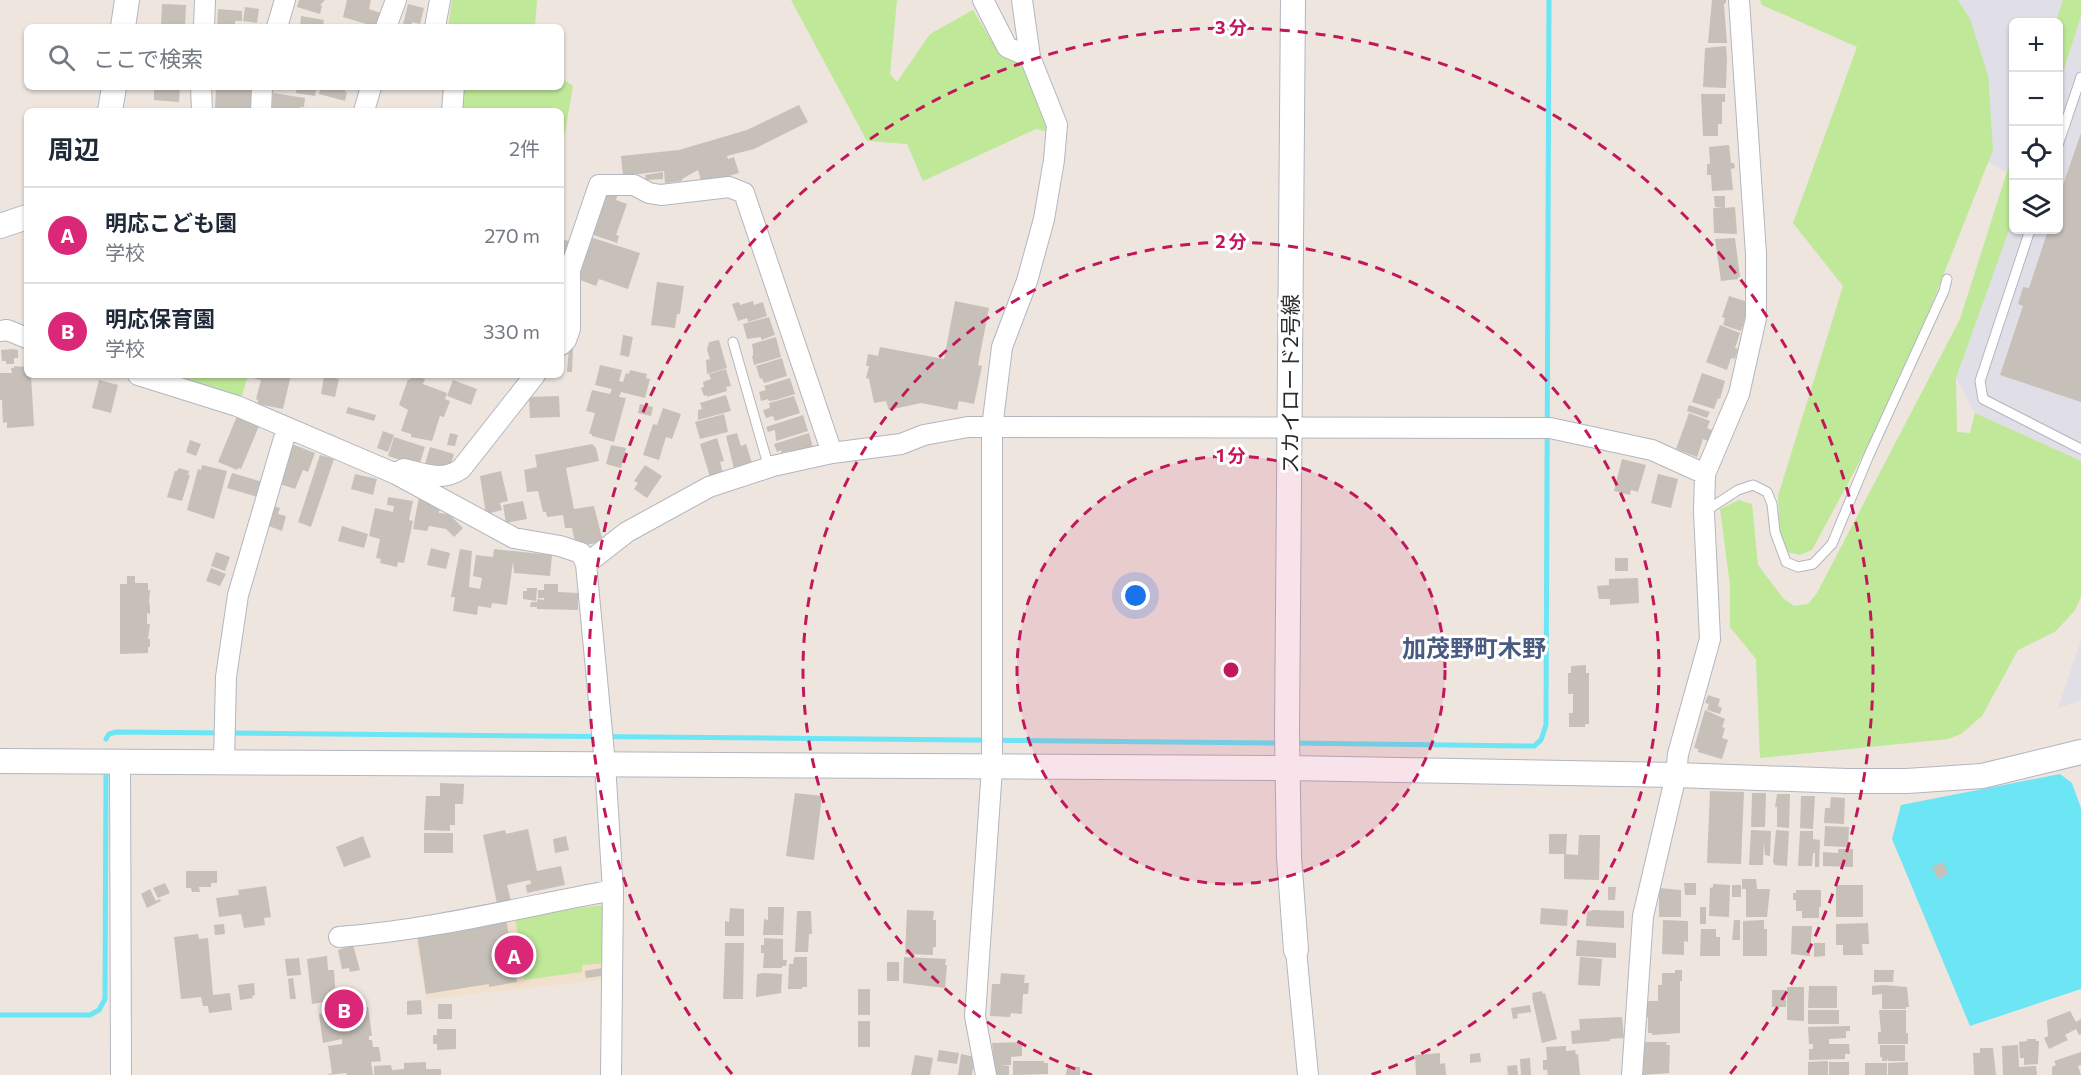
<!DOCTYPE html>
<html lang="ja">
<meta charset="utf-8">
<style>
:root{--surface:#fff;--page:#f2f2f3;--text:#1f2937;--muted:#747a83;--line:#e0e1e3;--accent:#db2777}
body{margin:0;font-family:Commissioner,"Noto Sans JP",sans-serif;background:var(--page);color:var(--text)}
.controls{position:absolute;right:18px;top:18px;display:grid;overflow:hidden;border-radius:9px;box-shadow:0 2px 4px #0004}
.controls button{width:54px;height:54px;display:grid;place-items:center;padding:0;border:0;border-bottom:2px solid var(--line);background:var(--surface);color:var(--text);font:30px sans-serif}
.you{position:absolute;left:1136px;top:596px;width:21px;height:21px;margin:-15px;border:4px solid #fff;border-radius:50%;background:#1a73e8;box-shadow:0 0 0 9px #1a73e833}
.badge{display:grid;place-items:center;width:39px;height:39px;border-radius:50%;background:var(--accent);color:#fff;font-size:20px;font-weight:700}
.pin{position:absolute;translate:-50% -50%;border:3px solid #fff;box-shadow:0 2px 6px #0006}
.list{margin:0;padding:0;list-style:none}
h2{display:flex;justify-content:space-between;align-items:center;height:78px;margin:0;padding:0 24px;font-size:26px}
h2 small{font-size:20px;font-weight:400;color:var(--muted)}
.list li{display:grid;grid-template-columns:39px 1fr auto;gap:18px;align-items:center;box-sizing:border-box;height:96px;padding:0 24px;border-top:2px solid var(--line)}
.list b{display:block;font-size:22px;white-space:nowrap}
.list p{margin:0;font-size:20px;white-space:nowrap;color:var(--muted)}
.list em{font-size:20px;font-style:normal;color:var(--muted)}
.icon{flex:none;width:33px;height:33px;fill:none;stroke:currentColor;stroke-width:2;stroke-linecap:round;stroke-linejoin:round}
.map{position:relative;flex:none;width:2081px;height:1075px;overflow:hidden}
.search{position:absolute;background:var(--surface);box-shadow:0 2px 4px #0004;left:24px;top:24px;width:540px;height:66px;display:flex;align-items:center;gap:15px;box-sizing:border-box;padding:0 21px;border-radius:9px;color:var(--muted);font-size:22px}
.panel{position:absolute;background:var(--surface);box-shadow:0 2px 4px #0004;left:24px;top:108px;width:540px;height:270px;border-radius:9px}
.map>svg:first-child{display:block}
.industrial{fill:#e0dfe7}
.education{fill:#f1e0cd}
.green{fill:#bfe898}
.water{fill:#6ce5f5}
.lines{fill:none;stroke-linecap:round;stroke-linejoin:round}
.stream{stroke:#6ce5f5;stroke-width:5}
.building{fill:#c6c0b9}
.service-casing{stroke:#b2b6c0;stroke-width:11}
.minor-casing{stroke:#b2b6c0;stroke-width:22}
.tertiary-casing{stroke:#b2b6c0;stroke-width:26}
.service{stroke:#fff;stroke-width:9}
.minor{stroke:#fff;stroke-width:20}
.tertiary{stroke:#fff;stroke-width:24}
.ring{fill:none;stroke:#c2185b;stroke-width:3;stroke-dasharray:10 8}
.labels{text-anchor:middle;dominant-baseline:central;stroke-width:6;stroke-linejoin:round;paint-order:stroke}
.street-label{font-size:21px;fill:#2c2c2c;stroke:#fff}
.quarter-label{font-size:24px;font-weight:bold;fill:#495b80;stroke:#fff}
.centre{fill:#c2185b;stroke:#fff;stroke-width:3}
.ring-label{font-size:18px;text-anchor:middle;font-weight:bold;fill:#c2185b;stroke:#fff;stroke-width:6;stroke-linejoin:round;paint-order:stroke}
</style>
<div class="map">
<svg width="2081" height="1075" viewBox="0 0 2081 1075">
<rect width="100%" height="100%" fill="#eee5de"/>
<path class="industrial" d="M1883,0H2081V461L1975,413L1956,378L2013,219L2014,230H2058V22H2014L2013,176L1984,160Z
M2081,640V700L2058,708Z"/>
<path class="education" d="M609,901V979L426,999L414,931Z"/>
<path class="green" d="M452,0H537L535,27H448Z
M791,0H897L890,74L897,82L930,34L973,10L1001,56L1025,62L1049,132L1036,129L923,181L907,144L867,141Z
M1760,0H1958L1970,19L1988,75L1993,150L1897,392L1812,550L1800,555L1787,552L1780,538L1778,496L1843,286L1793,223L1857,47L1762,5Z
M2063,0H2081V16L2059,85L2058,22H2056Z
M561,78L573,86L561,156V111H461L464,87H561Z
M2013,153V219L1956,378L1957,432L1970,433L1975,413L2081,461V597L2075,610L2056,631L2018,650L1982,716L1961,734L1948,739L1760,758L1756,659L1730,627V585L1720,509L1739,500L1752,504L1758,565L1783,598L1794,606L1808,604L1817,593L1960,319Z
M147,375H248L240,402Z
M605,905V963L582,965V972L524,980L515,916Z"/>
<path class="water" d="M2060,774L2072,783L2081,808V989L1970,1026L1892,839L1901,805Z"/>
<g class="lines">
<path class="stream" d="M106,739L109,734L116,732L1280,743
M1292,743L1534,746L1541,740L1546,725L1549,0
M0,1015H90L99,1010L105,999L106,775"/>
</g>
<path class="building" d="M299,0H325L320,5L322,6L320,14L297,7Z
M347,0H371L369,9L381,13L376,27L343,17Z
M1712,0H1726V3L1724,4L1727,43H1708Z
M162,4L186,5L185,27L161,26Z
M408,4L424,8L420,24L412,22L411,27L403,25Z
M245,7L259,9L257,23L243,21Z
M218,9L242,11V21H235V27H217Z
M301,16L324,20L323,25H328V27H300Z
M1726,46L1727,58L1726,88L1703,87L1705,48Z
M154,87H180L179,102L154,100Z
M216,87H253L252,111L215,108Z
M297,87L316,89L315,96L296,93Z
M321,87H346L345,92H347L345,101L319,94Z
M273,93L305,98L304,107H300V111H271Z
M1701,94H1725V102H1722V124H1718V136H1703Z
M799,105L808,122L754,149L727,156L728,159L734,157L739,173L702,184L698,170L682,179V181L665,183L664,171L623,176L621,156L679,150L747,130Z
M2081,133V402L2000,375L2023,306L2018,304L2023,287L2029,288L2048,230H2058V199Z
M1729,145L1731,163H1734L1735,168L1731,169L1733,190L1712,191L1711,175H1707V164H1710L1709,147Z
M663,172V179L646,180L645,175Z
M606,190L618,194L616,200L627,204L616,235L619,236L617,243L591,234Z
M1714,196H1725V208L1735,207L1737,234L1714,233L1713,208H1723L1715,207Z
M590,237L640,253L628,289L599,279L596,286L575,278Z
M1735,238L1740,277H1738V279L1721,281L1715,239Z
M561,239L572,242L566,261L561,260Z
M657,282L684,286L680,314H677L675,328L651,325Z
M1729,296L1748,302L1746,308L1748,309L1741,331L1723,325L1725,318L1722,317Z
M753,301L754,305L763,302L767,316L748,322L747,318L738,321L732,304L739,302L740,305Z
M955,301L989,308L978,365L982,366L974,404L959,401L957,410L921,403L889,410L886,401L874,403L869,379L866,378L869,366H866L868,354L878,356L880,347L944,359Z
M769,317L775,335L761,340V337L747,339L743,324Z
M1720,325L1740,333L1735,348L1738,349L1735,359L1731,358L1727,370L1706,362Z
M623,335L633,337L629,357L620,355Z
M776,337L781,357L754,365L752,356H753V350L752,344Z
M719,340L727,368L707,374L706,360L710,359L707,350L709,342Z
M569,347L573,348L572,372H567Z
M13,349L18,350V358H14V364H6V361H2L1,350Z
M782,358L787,376L764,383L762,378L760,379L756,366Z
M600,365L622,370L619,381L623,382L626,373L629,374L630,370L647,374L646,378L650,379L645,398L621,392L619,397L626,398L614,442L592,436V434H589L595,413L586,411L592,390L610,394L612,389L595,385Z
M14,366L26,367L27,375H31L34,426L7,428V422L3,423L2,400H0V373H12L11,368H14Z
M726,369L731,386L726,387L727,391L707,397V395L704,396L701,388L704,387L703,382L711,379L709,374Z
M1702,373L1725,381L1720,399L1718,398L1714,409L1692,402Z
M256,375H291L283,409L258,404V400L256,399L261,380L255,379Z
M412,375L425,379L423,384L447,393L445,399L450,401L444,417L440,416L432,441L411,437V434L401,431L408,410L399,405L408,379L410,380Z
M324,376L339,379L335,397L321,394Z
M790,378L795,394L776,400L769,401L768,399L761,401L759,392L766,390L764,386Z
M99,380L118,385L111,413L92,408Z
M453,380L477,389L471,405L447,396Z
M726,395L731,411L698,420V410L702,409L700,403Z
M559,396L560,417L530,418L529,397Z
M794,396L800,413L775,421L773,416L766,418L763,410L770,408L769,403Z
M640,404L653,407L651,416L638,413Z
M1689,405L1710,412L1707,418L1687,411Z
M348,407L376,415L374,421L346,413Z
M663,408L681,414L672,439L666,437L659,460L643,455L653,424L657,425Z
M1689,413L1710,421L1707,428L1712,430L1708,441L1703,439L1697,457L1676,449Z
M724,414L728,432L700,439L695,422Z
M803,415L808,431L776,441L775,430L768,432L766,427Z
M237,416L259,426L241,469L238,468L237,470L218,462Z
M383,431L394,435L388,452L377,448Z
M450,433L458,435L455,446L447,445Z
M737,433L741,446L746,444L752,463L734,469L726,436Z
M809,433L813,448L790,455L789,451L781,453V450L777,452L774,444Z
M394,437L425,447L419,466L388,456Z
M717,438L724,461L720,462L723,473L710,477L700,444Z
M190,440L201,444L196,456L186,452Z
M289,443L315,453L308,472L303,470L295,489L277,483Z
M592,444L596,448L599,461L566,468L574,509L594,506L602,538L600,539V542L576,547L572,528H565L563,515L547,517L546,512H543L538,491L527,492L524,470L537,467L535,455Z
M611,445L626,448L621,468L606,464Z
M430,447L454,454L449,471L425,464Z
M320,455L334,459L311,527L298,522Z
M1622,459L1646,465L1638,492L1631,490L1630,495L1614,491Z
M202,465L227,471L214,519L187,510L198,469L201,470Z
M645,465L662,476L647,498L634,489L638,483L634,481Z
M179,468L189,471L188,475H190L182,501L167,497L175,471H177Z
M501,471L508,501L500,503L502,510L486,514L480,476Z
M232,473L263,482L258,497L227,488Z
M355,474L377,479L373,495L351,489Z
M1658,474L1678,479L1671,508L1651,503Z
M388,497L413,501L409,520L413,521L404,563L398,562L397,567L380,563L381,559L376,558L380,539L369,536L375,508L393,512L394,506L387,505Z
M419,497L440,504L439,513L449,514L463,528L454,537L446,529L429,526L427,531L413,529Z
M523,501L527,519L506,523L503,505Z
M269,505L280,508L278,514L286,516L282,531L263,524Z
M342,526L368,534L364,548L338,541Z
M431,548L450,553L446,569L427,565Z
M460,549L472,551L469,587L480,589L482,578L473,576L476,555L493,557L494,549L552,555L550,576L514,573L513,562L507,605L492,603L491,608L478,606L477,615L453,611L455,597H451Z
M216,552L230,557L225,571L211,566Z
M1615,558H1628V571H1615Z
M211,568L226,574L220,586L206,581Z
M127,576H135V583H148V590H150L149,604L150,605V614L147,613V624H150L148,639H150V647H148V653L120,654V584H127Z
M1638,578L1639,603L1610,605V599H1599L1597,586L1609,585V579Z
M544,584H558V592L578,593V610L537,609V607H530L531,602H537V599L544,600V598H538V590H544Z
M527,588H537L536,601L523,599V591H527Z
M1586,665V673H1589V724H1585V727H1569V713H1573V694H1568V673H1571V666Z
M1708,695L1720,699L1718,706L1722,708L1720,714L1707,710L1709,704L1705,703Z
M1705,710L1725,719L1722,727L1725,728L1722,738L1728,740L1722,759L1698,752V749L1694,748Z
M440,783L464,784L463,804H455V825H450V831L424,830L426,796H440Z
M1710,791L1744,792L1741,864L1707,863Z
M795,793L822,796L814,860L786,856Z
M1752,793H1766L1765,827H1751Z
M1777,794H1790L1789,828L1777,827V807H1775Z
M1801,796H1815L1813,829L1800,828Z
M1831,797L1845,798L1844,824L1824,823L1825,808H1830Z
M1825,826L1849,827L1848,847L1824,846Z
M528,829L537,871L561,866L565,885L527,893L526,885L531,884L530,880L507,885L511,901L497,904L483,835L505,830L506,834Z
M1751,830L1771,831L1770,856L1765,855L1764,841L1763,865H1749Z
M1776,830L1789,831L1787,866L1775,865L1773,862Z
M1800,831H1813V839L1820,840L1819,867H1815V853H1813L1812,866H1798Z
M424,833H453V853H424Z
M1549,834H1567L1566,854H1549Z
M1579,835H1600L1599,880L1564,879V854L1578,855Z
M363,836L371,857L344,867L336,847Z
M566,836L569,850L555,853L553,839Z
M1838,849H1853V867L1823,866V852L1838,853Z
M1943,862L1948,874L1938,879L1932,867Z
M186,871H217V883H211V887H199L200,892H192L191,888H186Z
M1742,879H1756L1757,889H1770L1767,917H1746V889H1742Z
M165,883L170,893L158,898L153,888Z
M1684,883H1696V895H1685Z
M1713,884L1730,885L1729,917L1709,916L1710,888L1713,887Z
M1732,885H1741V897H1732Z
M1836,885H1863V917H1836Z
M266,886L271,917L264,918L265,925L244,928L241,914L219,917L216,898L239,895L238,890Z
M1608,887H1616L1615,900H1608Z
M1659,888L1681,890V917H1659Z
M150,889L156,901L160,899L161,901L147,908L141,894Z
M1796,890H1821V907H1819V918H1802V911H1796V900H1793V893H1796Z
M768,907H784L783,935H763L764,919L768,920Z
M1700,907H1706V924H1700Z
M730,908L744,909V936H725V921L729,922Z
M1541,908L1568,910L1567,926L1540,924Z
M907,910L934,911L933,920H936V947H933V955L905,954Z
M1593,910L1624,911V928L1586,926L1587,912Z
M797,911H811L812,934H809L808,952H795Z
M506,919L517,982L489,987V984L426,994L417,934Z
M1663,920L1688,921V942L1684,941V955L1662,954Z
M1734,920H1740V940H1732Z
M1764,920V929H1767V956H1743V921Z
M1868,923L1869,944H1862L1863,955H1843V945H1836V924Z
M224,924L225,934L215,935L214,925Z
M1792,926H1812L1810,956L1791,954Z
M1701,929H1716V937H1720V956H1700Z
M198,934L199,939L208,938L213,995L230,993L232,1010L209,1013L208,1006H203L201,997L181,999L174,937Z
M764,938L783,939V960H787L786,966H782V968H763L764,953H761V945H764Z
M1577,940L1616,943V958L1576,956Z
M725,943H744L743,999H723Z
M1814,943H1825V956L1814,957Z
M353,945L360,970L350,972L349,968L342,969L338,950Z
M327,956L328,970H334L336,1000L312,1004L307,959Z
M794,957H807V987H802V989H788L789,964H793Z
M904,957L946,959L945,965H947L945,988L903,983Z
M1580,957L1602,959L1600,986L1578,985Z
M299,958L301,975L287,976L285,959Z
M887,962H899V981H887Z
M602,968V976L586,978L585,971Z
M1675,970H1682V981H1680V1033L1652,1035V1033H1648V1017H1640V1001H1658V985H1662V973H1675Z
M1874,970H1894L1893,982H1874Z
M764,973L782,974L781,993L756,997L757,974Z
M1001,973L1025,975L1024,983H1029L1028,994H1023L1022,1014L1011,1013L1010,1017L990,1016L992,984H1000Z
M293,978L296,999H290L288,979Z
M254,983L255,995L252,996L253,998L240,1000L238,985Z
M1883,985L1907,987L1909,1007H1906V1009H1882V994L1872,995V986Z
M1809,986H1837V1008H1808Z
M1787,987H1804V1021L1787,1020Z
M858,989H870V1015H858Z
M1772,990H1786V1007H1772Z
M1542,991L1543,994L1545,993L1557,1039L1542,1043L1532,997L1533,996L1532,993Z
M421,1000L422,1014L407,1015V1001Z
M438,1004H452V1019H438Z
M1530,1005L1531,1012L1517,1014L1518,1018L1513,1019L1511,1008Z
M368,1007L372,1036H369V1040H372L373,1047H379L381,1061L371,1062L373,1075H347L346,1073L327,1075L332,1073L328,1046L342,1044V1039L323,1043L319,1014Z
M1808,1010H1839V1024H1808Z
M1879,1010H1906V1033H1908V1044H1878V1032H1881Z
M2070,1011L2076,1022L2081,1019V1034L2079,1035L2076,1029L2065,1035L2068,1040L2049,1049L2044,1038L2048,1036L2047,1020Z
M1622,1017L1624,1038L1610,1039V1041L1572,1044L1571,1031L1580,1030L1579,1019Z
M858,1021H870V1047H858Z
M1850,1026V1031H1846V1038L1829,1039V1044H1849L1850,1054H1845V1059L1809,1060V1049H1813V1044H1809L1808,1027Z
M437,1029H456V1049L437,1050V1044H433V1035H437Z
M2027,1039H2036V1041H2039L2038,1064L2024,1065V1058H2020L2019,1042L2027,1041Z
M1022,1042V1056L1011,1057V1065H1000L1009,1066V1075H995L992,1043Z
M1644,1042H1667L1666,1045H1670L1669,1073L1643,1075Z
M1880,1045H1905V1061H1888L1887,1058V1061H1882V1057H1880Z
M2018,1045L2019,1067L2036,1066L2037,1075H2003L2002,1046Z
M1566,1046V1051L1575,1050L1576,1055L1578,1054L1580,1075H1548L1547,1070H1543V1060H1547L1546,1047Z
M1980,1048H1993L1996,1075H1974L1973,1053H1980Z
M939,1050L959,1053L957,1064L937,1061Z
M2081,1052V1065L2078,1066L2081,1075H2052V1067L2056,1065L2054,1061Z
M1440,1053V1064L1445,1063L1446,1075H1416L1415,1055Z
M1480,1053L1481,1062L1470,1063V1054Z
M961,1054L975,1057L972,1075H958Z
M915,1055L933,1058L930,1075H911Z
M1530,1058L1531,1075H1521L1520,1059Z
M1013,1061H1044V1063H1048V1074L1013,1075Z
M1828,1061V1075H1808V1062Z
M426,1062V1069H441V1075H374V1066L391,1065L392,1070L404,1069V1063Z
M1829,1062H1849V1075H1829Z
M1908,1062V1075H1888V1063Z
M1865,1063H1887V1075H1865Z
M1517,1065L1518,1075H1508L1507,1066Z
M1067,1067H1080V1075H1066Z"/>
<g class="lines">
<defs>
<path id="service" d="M2058,145L2081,77
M2030,230L1980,381L1983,399L2081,449
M733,342L769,468
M1704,512L1738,490L1753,485L1767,492L1772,504L1775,532L1786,562L1798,567L1813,564L1832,544L1869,455L1944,291L1947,279"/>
<path id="minor" d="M983,0L1007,47L1030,57
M204,27L205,0
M277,27L285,0
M386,27L396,0
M435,27L440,0
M201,87L202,111
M261,111L262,87
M364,111L371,87
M452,111L454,87
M0,331L7,330L27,338
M561,345L566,340L570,329V270L599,185H634L649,193L661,195L729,187L744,193L832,453
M138,375L237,406L396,474L514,538L560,546L581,553L586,564L605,764L613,890L611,1075
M398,472L404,469C425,474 442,482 461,469L535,375
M586,564L627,532L709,487L773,466L832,453L901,444L924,435L968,427L1550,428L1652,450L1705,474
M120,761L121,1075
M224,761L226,677L238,595L287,428
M339,937C431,930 522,907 613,890
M1296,950L1308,1075
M986,1075L975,1016L992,768V428L1002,347L1027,281L1044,219L1054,160L1057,125L1030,57L1022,0
M1632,1075L1643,916L1676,775L1678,754L1710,639L1704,512L1705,474L1739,394L1756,318V254L1739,0"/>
<path id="tertiary" d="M1293,0L1287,732L1289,857L1296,950
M123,27L127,0
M110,111L114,87
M0,226L27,217
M0,761L1288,768L1676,775L1847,781H1907L1982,776L2081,752"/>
</defs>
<use href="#service" class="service-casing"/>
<use href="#minor" class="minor-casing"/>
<use href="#tertiary" class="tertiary-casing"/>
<use href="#service" class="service"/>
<use href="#minor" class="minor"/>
<use href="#tertiary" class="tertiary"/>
</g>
<circle cx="1231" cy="670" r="214" fill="#c2185b" fill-opacity=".12"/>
<g class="ring">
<circle cx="1231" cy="670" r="214"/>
<path d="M1092 1075A428 428 0 1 1 1370 1075"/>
<path d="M732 1074A642 642 0 1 1 1730 1074"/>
</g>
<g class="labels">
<g class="street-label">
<text transform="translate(1289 384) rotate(-90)">スカイロード2号線</text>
</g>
<g class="quarter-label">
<text x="1474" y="647">加茂野町木野</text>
</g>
</g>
<circle cx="1231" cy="670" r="9" class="centre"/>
<g class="ring-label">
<text x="1231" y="34">3 分</text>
<text x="1231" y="248">2 分</text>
<text x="1231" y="462">1 分</text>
</g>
</svg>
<div class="controls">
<button>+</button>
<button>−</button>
<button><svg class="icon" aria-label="locate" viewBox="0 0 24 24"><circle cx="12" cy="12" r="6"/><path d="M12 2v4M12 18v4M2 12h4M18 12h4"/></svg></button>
<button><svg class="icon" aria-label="layers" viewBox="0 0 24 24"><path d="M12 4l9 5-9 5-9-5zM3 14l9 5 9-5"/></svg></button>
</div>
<div class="you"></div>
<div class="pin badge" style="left:514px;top:955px">A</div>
<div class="pin badge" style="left:344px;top:1009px">B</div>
<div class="search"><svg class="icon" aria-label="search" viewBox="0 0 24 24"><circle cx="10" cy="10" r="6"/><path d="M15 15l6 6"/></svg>ここで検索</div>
<section class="panel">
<h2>周辺<small>2件</small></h2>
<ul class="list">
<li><span class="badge">A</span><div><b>明応こども園</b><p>学校</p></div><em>270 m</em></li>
<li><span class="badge">B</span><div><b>明応保育園</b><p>学校</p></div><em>330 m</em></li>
</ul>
</section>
</div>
